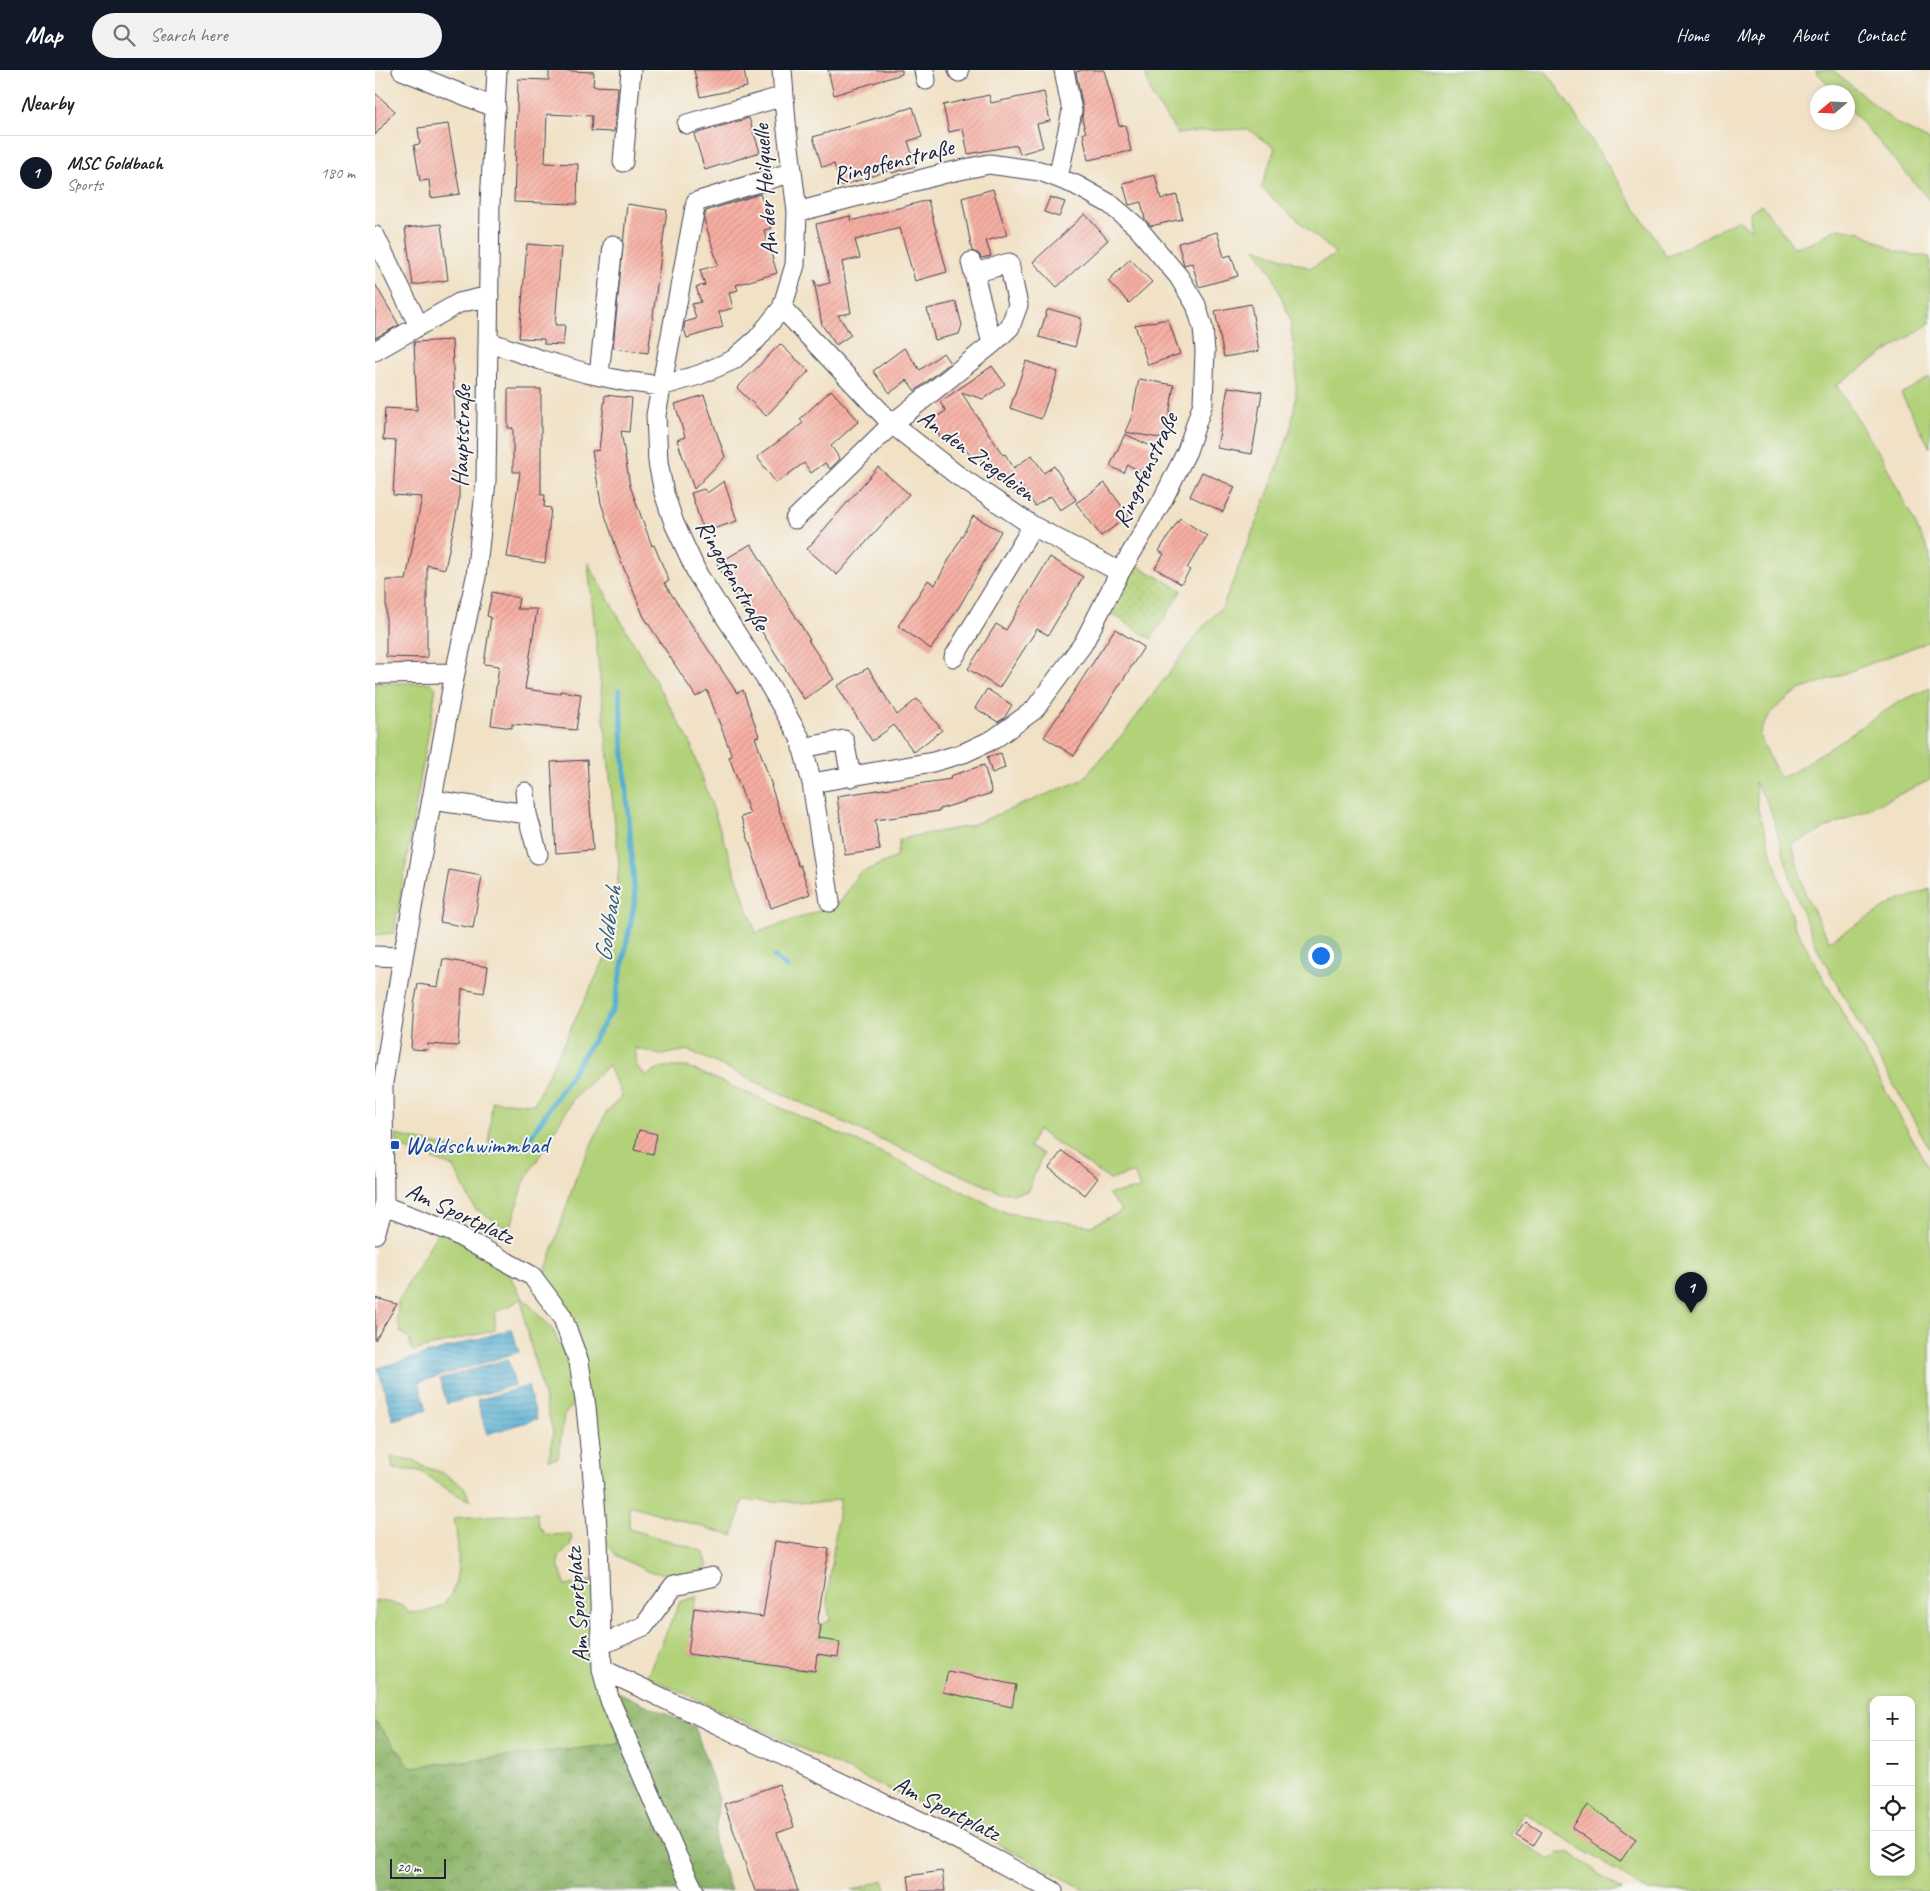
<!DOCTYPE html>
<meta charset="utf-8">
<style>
:root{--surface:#fff;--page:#f2f2f2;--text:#202124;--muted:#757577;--line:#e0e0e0;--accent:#111827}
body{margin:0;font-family:Caveat,sans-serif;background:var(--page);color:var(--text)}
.controls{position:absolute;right:15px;bottom:15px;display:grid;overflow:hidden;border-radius:10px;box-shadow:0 2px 8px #0003}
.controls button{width:45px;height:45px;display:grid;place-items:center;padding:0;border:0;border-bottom:1px solid var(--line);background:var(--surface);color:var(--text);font:25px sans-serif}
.compass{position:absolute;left:1435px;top:15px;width:45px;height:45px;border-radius:50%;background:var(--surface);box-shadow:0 2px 8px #0003;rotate:251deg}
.scale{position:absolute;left:15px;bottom:12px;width:56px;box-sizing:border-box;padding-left:5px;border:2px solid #22223b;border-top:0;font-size:14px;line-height:18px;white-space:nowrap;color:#22223b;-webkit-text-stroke:4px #f6f6f2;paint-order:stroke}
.you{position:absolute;left:945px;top:885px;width:18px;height:18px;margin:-12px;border:4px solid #fff;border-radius:50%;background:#1a73e8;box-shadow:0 0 0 8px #1a73e833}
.badge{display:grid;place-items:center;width:32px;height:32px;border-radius:50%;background:var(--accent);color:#fff;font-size:16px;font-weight:700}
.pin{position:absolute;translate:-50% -41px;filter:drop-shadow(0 1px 2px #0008)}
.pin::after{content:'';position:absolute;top:26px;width:18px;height:15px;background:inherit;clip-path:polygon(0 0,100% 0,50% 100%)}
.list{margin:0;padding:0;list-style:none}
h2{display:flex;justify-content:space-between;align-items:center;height:65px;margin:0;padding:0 20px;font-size:21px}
h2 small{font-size:16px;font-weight:400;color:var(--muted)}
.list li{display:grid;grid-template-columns:32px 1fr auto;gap:15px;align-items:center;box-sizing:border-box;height:75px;padding:0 20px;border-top:1px solid var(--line)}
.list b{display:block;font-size:19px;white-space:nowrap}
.list p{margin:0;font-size:16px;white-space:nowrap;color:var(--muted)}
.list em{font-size:16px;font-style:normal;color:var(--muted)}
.icon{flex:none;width:28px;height:28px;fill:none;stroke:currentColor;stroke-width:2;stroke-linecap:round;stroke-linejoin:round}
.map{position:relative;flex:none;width:1555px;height:1821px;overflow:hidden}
header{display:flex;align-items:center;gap:30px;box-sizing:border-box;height:70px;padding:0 25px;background:var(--accent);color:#fff}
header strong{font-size:24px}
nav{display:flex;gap:28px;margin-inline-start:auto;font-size:18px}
.search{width:350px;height:45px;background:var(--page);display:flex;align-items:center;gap:12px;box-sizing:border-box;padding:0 18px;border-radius:28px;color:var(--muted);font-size:19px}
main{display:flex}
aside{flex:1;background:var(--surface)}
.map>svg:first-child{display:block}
.grass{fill:#b2d279;stroke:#6a7a5a;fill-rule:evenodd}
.forest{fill:url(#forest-crowns);stroke:#586b52}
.park{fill:url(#park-dots);stroke:#6a7a5a}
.water{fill:url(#water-rules);stroke:#3a6886}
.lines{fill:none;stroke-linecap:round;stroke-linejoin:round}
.stream{stroke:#52add0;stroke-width:5.5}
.building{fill:url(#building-hatch)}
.minor-casing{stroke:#413f50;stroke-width:21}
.minor{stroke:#fff;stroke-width:19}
.transit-dot{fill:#1a4fb4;stroke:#f6f6f2;stroke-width:2}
.labels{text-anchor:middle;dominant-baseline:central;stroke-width:4;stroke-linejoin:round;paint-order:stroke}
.street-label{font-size:24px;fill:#22223b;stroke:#f6f6f2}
.transit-label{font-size:24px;fill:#164399;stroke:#f6f6f2;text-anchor:start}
.water-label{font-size:25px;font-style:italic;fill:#355a77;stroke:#f6f6f2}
</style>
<header>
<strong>Map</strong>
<div class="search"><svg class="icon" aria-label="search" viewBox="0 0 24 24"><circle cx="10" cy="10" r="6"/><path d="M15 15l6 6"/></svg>Search here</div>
<nav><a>Home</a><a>Map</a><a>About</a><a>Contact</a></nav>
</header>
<main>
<aside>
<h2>Nearby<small></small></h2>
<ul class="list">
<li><span class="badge">1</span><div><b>MSC Goldbach</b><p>Sports</p></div><em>180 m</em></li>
</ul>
</aside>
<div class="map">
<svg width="1555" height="1821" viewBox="0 0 1555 1821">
<defs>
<pattern id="forest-crowns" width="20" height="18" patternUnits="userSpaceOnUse" patternTransform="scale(1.25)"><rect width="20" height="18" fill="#8db469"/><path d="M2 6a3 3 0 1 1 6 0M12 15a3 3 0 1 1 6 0" fill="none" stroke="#739258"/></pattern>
<pattern id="park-dots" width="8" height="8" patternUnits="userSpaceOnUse" patternTransform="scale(1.25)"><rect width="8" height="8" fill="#b2d279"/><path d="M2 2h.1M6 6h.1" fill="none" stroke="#99b46a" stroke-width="1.8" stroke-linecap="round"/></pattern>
<pattern id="water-rules" width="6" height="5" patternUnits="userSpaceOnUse" patternTransform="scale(1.25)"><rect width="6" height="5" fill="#52add0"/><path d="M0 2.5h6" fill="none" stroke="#448caa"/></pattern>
<pattern id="building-hatch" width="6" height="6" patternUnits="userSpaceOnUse" patternTransform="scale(1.25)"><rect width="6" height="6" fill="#f7afa3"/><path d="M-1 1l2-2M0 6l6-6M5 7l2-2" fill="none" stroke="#d3968d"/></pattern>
</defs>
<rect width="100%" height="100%" fill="#f6f6f2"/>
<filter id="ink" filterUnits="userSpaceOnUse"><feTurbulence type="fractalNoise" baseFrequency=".02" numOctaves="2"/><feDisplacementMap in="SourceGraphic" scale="10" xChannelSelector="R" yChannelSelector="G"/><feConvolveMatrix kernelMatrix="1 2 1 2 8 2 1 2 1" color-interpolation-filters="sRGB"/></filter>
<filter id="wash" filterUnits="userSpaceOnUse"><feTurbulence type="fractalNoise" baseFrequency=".0096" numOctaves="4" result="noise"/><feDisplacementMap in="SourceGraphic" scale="20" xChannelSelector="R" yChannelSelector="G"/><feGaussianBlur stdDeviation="1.12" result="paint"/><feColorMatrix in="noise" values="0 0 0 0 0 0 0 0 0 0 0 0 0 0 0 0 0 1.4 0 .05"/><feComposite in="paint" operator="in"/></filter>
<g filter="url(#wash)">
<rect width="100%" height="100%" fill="#f1e1c5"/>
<path class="grass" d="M769,0H1169L1177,9L1292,187L1362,150L1376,159L1375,142L1386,134L1419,177L1435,174L1463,158L1486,162L1522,182L1555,187V253L1461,315L1507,387L1555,484V571L1425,620C1407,630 1391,646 1384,665L1405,708L1418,702L1524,632L1555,618V710L1417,774L1431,826L1454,871L1518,833L1555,819V1079L1444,882L1423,832L1394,735L1380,712L1383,740L1419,855L1555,1101V1821H1272L1149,1742L1135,1765L1175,1790L1184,1783H1196L1248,1821H713L554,1738L272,1606L305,1532L323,1526L319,1538L314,1584L439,1601L442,1584L463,1587L465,1572L444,1569L446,1555L455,1550L452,1531L465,1429L447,1433L368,1430L358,1466L254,1435V1459L328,1481L333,1496L322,1506L274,1502L242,1486L229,1471L218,1337L172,1214L171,1200L200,1110L231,1043L247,1026L233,995L199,1028L149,1112L135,1160L99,1138L79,1097L23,1076L21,1065L113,1086L117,1031L159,1034L236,876L244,794L213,493L315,672L381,863L464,834L483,804L521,787L525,769L594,756L707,710L753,658L829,556L848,536L898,410L916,358L921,325V295L915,249L897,203L880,178L935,198L961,184L886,118L900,78L872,59L825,61L803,64L778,28ZM260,978L286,985L313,980L498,1066L625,1122L639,1124L652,1122L668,1084L654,1077L663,1060L735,1110L759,1102L765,1119L733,1124L747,1141L716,1156L632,1143L497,1078L313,997H288L271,1006L262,996ZM1499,1630H1536V1802H1499Z
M1440,0H1458L1521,53L1555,71V131L1473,36L1472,22H1460Z
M1555,307V378L1526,324Z
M0,613H56L61,618L19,863L0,865Z
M64,1160L128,1194L147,1227L178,1260L193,1293L203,1329L189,1345L183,1388L174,1390L178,1362L150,1253L147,1228L138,1234L120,1242V1260L37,1281L34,1268L26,1263L22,1250L23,1232Z
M16,1387L40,1390L49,1397L66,1402L89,1417L96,1431L78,1423L45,1401L18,1399Z
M162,1443L163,1454L171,1465L195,1464L197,1468L195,1476L184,1487L183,1495L191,1516L217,1510L245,1674L36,1697L0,1651V1530L27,1535L34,1543C41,1542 50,1542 57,1540C91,1530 84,1474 79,1448Z
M508,1810L511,1821H475Z"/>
<path class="forest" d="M225,1614L320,1657L344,1729L339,1774L356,1821H0V1651L36,1697L245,1674Z"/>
<path class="park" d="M761,495L807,520L776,569L734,542Z"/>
<path class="water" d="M137,1259L144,1282L44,1312L52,1340L18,1350L3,1298Z
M133,1289L140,1315L72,1334L65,1309Z
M153,1316L162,1349L112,1364L102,1330Z"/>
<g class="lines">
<path class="stream" d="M399,887L412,897
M155,1068L239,938L260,830L244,620"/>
</g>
<g id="blocks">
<path class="building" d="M174,0L219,2L218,16L243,17L239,62L216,61L217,46L172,44L170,93L203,94L202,134L139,132L143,9L174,10Z
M319,0H369L372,17L325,27Z
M453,0H527V4L459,25Z
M707,0H729L744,56L750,55L756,81L713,90L708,63H711L707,49L708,39L701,2Z
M669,22L675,51L662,54L668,77L645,84L642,75L593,84L588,59L574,62L568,35L614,25L616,33Z
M0,23L20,41L0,65Z
M538,37L547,67L533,71L541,96L517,103L516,100L466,116L459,94L447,97L438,67Z
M374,48L385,82L330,100L319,64Z
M73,54L85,124L56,128L54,110L45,111L39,75L45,74L43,58Z
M780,105L786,129L802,125L807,149L776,156L770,149L766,132L754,135L748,113Z
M618,119L632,165L611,171L616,186L606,188L604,184L597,181L587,128Z
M385,124L396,158L389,160L402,203L361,215L363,220L354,223L358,238L344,242L348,257L312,268L309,258L310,252L321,249L317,234L326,232L321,217L330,215L325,200L343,195L329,149L331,141Z
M675,127L690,132L684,147L669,142Z
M553,130L572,202L540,211L525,158L480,170L485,188L467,192L476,243L463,245L476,265L461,275L447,255L439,210L443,216L455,213L441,154L475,146L476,151Z
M252,134L292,140L273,283L238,278Z
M710,144L733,170L682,217L658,192Z
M66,154L73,210L38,215L30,158Z
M842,162L849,187L856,185L863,206L824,217L817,193L809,195L803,173Z
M152,174L186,177L180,255H190L188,275L169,274V269L144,268Z
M755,189L777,212L754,233L733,211Z
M0,214L24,255L0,268Z
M581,232L587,255L584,264L560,270L552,239Z
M876,234L884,281L849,287L840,241Z
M672,240H678L706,248V254L700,277L664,267Z
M793,249L805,284L773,295L760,255Z
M77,270L80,351H84V431L70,499L52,495V588L11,587V510H31L47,427L18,425L21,371L8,370L10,338L42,340L39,272Z
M405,274L434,301L391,346L362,318Z
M529,278L545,300L568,283L575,293L540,321L532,310L515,323L498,301Z
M651,291L683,302L666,349L635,338Z
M617,296L630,314L608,329L586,322L628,385L630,384L639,398L657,385L669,403L679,396L701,430L685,440L676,426L660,436L647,417L639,423L628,407L621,412L603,385L598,389L581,365L569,373L555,351L571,341L565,332Z
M764,309L799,315L790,369L750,362L757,346Z
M853,317L887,322L877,384L842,378Z
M133,319H166V425H170L169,437L176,438L170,493L132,487L145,402H138V358H133Z
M456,320L484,351L456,376L465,389L455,399L450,393L436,403L429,393L401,413L382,387L428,353L425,349Z
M230,325L257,328L254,362L246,361L255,416L277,476L279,475L294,511L289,513L362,623L368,620L384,666L380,667L397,716H396L423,796L425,795L435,824L396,838L366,747L375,744L354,687L357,686L332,620L321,627L269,547L245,489L226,433L217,381L224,380Z
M329,325L350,387L319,419L302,370L310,367L300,334Z
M750,364L784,380L773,405L753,395L749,403L735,396Z
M503,397L534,424L462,505L432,479Z
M827,402L860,417L848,442L815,426Z
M349,411L362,451L329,462L316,423L329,419L332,423Z
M730,413L754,446L726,466L701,433Z
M598,446L626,461L586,534L556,579L523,556L553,510L560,515Z
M805,448L832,466L812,498L815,500L806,514L780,498L789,484L784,481Z
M376,474L435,570H433L459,609L429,629L377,546L374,548L342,494Z
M675,487L708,507L673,565L662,559L624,618L593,599L621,554L631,560Z
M117,522L144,528L142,539H162L150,619L185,624V621L206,624L201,660L137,654V658L116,655L124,596L109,594L116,547L112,546Z
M740,559L769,577L699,686L669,667Z
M493,598L522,645L542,629L567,660L539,682L519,655L497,671L462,616Z
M612,619L637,635L629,648L623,652L600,638Z
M626,683L630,698L617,703L612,687Z
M212,690L218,780L181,783L176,692Z
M609,695L617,723L565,739V741L500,750L505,780L470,785L462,726L576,709L575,706Z
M74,800L107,806L98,858L65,852Z
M68,889L113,897L109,923L87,919L83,976L53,974L52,980L36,979L39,935L43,914L63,917Z
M264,1060L282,1064L278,1084L259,1080Z
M687,1081L723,1108L710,1125L674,1098Z
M0,1228L22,1234L0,1270Z
M400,1471L454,1479L442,1555H446L444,1569L465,1572L463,1587L442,1584L440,1601L313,1584L319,1538L388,1547Z
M573,1601L641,1615L637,1637L568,1622Z
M404,1714L419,1757L402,1763L423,1821H380L349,1734Z
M1213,1735L1261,1769L1245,1792L1197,1758Z
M1151,1752L1167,1762L1158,1776L1142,1766Z
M567,1801L570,1821H535L533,1806Z"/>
</g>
</g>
<g filter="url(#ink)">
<use href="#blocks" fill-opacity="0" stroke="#413f50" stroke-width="1"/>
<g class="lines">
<defs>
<path id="minor" d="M27,0L121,38
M549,0L551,10
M583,0L584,2
M312,54L409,26
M248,92L256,0
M417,102L321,132L281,345L283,392L289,423L299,453L323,505L391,609L425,668L437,713L455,832
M683,108L697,41L689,0
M422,142L571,103L614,94L665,101L701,115L735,134L762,157L804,207L821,235L828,258L830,281L828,333L812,381L787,431L745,502L708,574L659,640L619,669L589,683L558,692L437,713
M0,166L44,256
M599,203L634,193L643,235L635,257L617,274
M407,238L517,354L582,405L658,456L745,502
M114,272L166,290L211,303L249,311L286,316L324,305L358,290L382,269L407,238L420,195L422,142L411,52L407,0
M0,281L84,233L114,226
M224,305L238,175
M420,449L517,354L617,274L596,192
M579,587L658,456
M0,604L80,603
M427,678L469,670L476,707
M150,722L152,744L163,784
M57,730L152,744
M0,886L28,887
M9,1136L77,1162L157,1206L187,1246L204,1292L211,1337L217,1397L223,1469L227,1599L234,1628L302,1786L319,1821
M0,1164L9,1136L8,1013L28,887L80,603L101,507L111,411L115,134L122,0
M226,1575L269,1556L299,1515L337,1507
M227,1599L572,1764L678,1821"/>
</defs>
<use href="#minor" class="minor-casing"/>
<use href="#minor" class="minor"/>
</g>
</g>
<rect class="transit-dot" x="15" y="1070" width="10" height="10" rx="2.5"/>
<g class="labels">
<g class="street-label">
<text transform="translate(518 91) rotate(-14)">Ringofenstraße</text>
<text transform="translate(390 120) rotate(-94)">An der Heilquelle</text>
<text transform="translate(86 366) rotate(-88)">Hauptstraße</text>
<text transform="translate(602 385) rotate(36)">An den Ziegeleien</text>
<text transform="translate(770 400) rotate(-65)">Ringofenstraße</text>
<text transform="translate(358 505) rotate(60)">Ringofenstraße</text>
<text transform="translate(85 1143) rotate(25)">Am Sportplatz</text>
<text transform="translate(202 1535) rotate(-94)">Am Sportplatz</text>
<text transform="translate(572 1738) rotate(27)">Am Sportplatz</text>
</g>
<g class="transit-label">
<text x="30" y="1075">Waldschwimmbad</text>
</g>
<g class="water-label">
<text transform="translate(233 854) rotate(-82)">Goldbach</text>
</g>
</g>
</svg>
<div class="controls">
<button>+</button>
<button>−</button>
<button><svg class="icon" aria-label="locate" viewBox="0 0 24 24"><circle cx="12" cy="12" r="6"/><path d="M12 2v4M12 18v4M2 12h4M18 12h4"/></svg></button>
<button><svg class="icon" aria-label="layers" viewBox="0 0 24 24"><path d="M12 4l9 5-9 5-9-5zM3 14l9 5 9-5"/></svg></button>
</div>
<svg class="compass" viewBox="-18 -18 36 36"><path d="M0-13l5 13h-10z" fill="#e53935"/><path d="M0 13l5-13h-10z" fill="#757577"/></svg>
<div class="scale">20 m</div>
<div class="you"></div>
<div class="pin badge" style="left:1316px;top:1243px">1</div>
</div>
</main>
